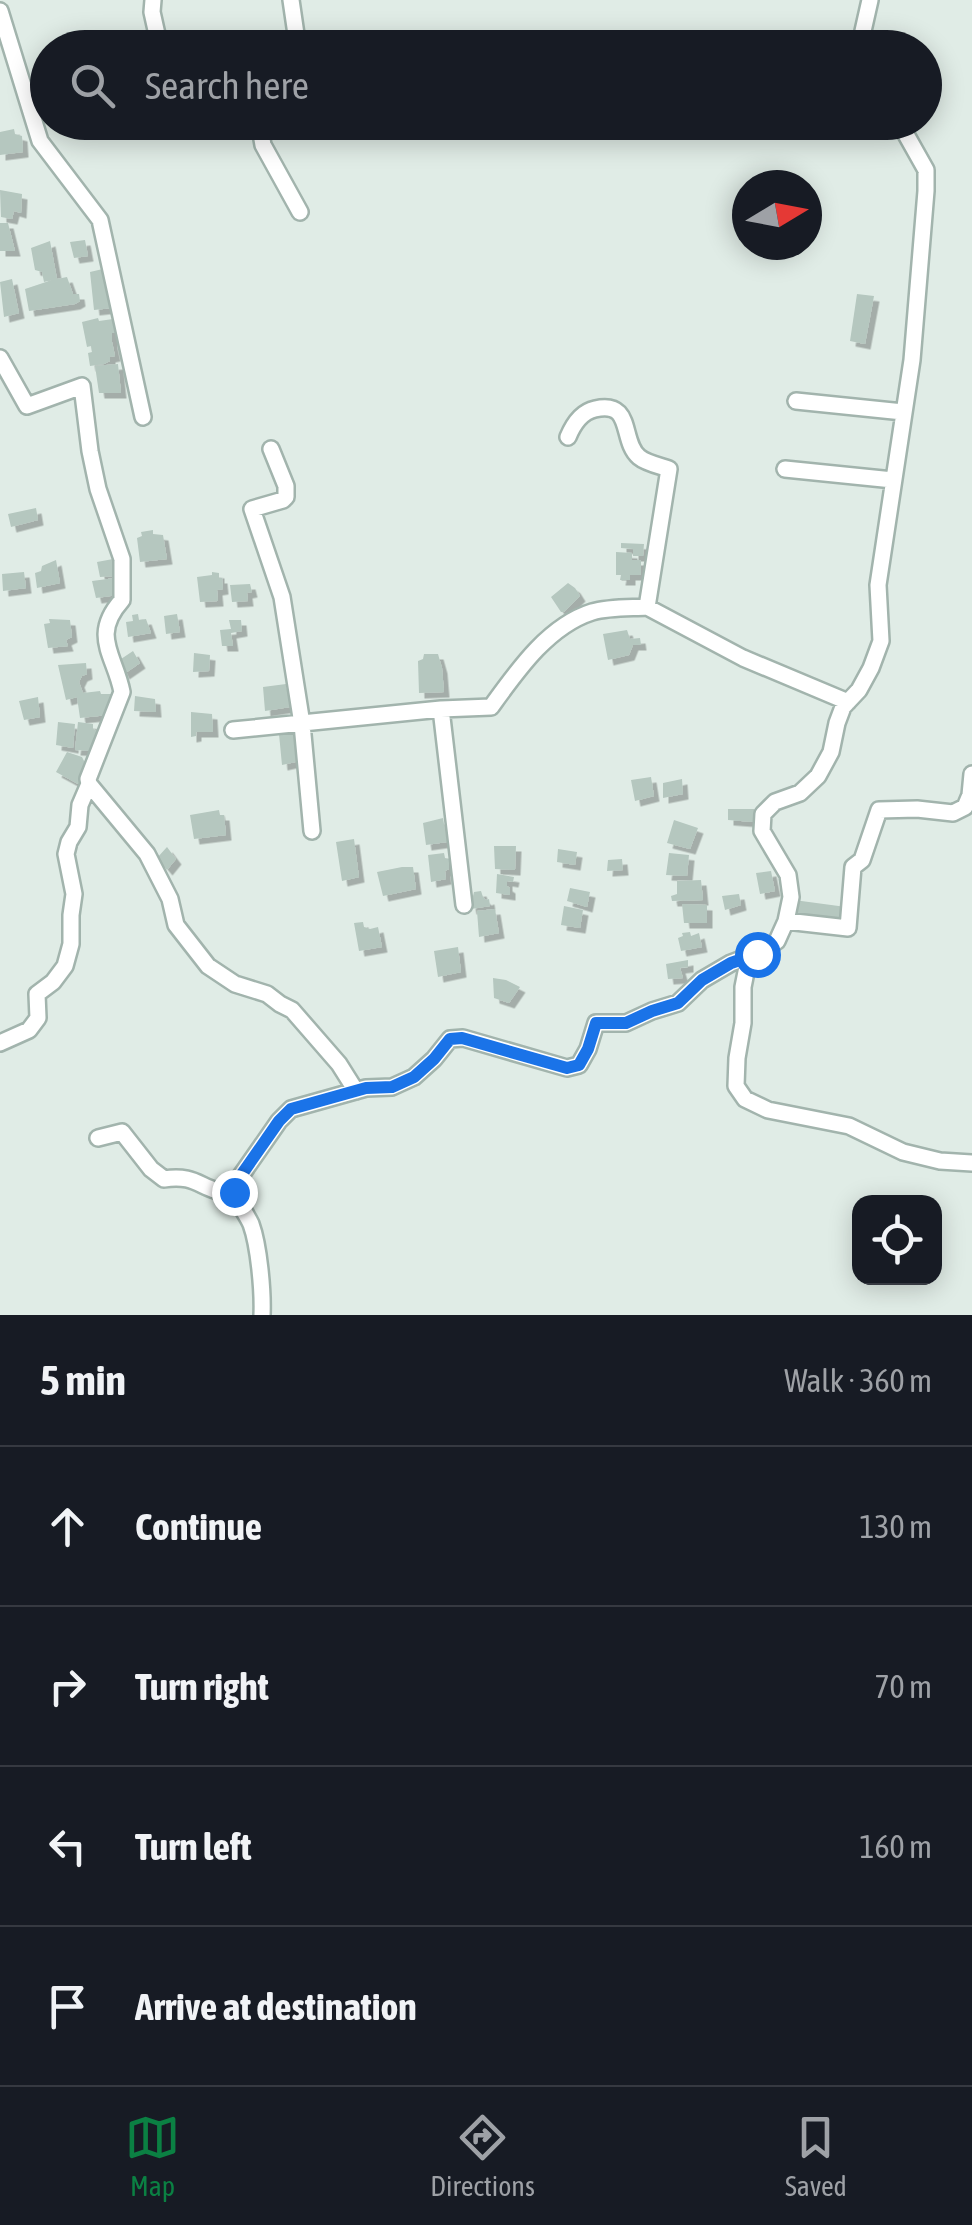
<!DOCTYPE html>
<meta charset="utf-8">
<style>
:root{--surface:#171b24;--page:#242831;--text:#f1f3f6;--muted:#9ea1a6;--line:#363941;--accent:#0b8043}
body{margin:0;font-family:"Asap Condensed",sans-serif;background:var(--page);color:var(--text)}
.controls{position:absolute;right:30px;bottom:30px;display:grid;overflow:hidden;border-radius:20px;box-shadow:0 5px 25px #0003}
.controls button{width:90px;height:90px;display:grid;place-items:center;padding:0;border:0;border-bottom:2px solid var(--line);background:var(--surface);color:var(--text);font:50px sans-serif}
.compass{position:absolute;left:732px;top:170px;width:90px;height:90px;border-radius:50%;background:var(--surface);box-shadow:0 5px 25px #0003;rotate:80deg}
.stop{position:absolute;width:30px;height:30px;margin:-22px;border:8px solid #1a73e8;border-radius:50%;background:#fff}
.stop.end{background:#1a73e8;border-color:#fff;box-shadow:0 2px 10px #0008}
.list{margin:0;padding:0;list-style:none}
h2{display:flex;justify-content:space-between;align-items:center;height:130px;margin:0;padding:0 40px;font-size:42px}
h2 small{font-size:32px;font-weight:400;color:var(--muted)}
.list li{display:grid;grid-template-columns:65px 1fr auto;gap:30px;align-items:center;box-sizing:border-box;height:160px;padding:0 40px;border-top:2px solid var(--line)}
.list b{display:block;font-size:38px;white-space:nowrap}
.list em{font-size:32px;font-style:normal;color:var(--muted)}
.icon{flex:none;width:55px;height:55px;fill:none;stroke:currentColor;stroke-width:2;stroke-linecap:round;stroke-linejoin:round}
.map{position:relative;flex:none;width:972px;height:1315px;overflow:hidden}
.search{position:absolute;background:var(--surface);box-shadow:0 5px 25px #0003;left:30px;right:30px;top:30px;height:110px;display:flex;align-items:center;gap:25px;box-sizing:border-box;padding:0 35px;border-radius:55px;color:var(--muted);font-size:38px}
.sheet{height:770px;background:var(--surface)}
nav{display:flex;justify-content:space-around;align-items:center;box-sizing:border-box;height:140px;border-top:2px solid var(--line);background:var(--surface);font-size:28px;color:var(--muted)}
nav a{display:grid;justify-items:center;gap:5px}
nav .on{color:var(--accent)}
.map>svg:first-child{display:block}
.building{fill:#b5c7bf;filter:url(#shadow)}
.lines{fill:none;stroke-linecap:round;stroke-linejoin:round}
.minor-casing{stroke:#a2b4ad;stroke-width:20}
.minor{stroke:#fff;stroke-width:15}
.route{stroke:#1a73e8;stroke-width:12}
</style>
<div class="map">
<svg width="972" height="1315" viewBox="0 0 972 1315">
<defs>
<filter id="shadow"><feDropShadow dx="5.5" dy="5.5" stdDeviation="0" flood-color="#0004"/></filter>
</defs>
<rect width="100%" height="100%" fill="#e0ece6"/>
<path class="building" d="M14,129L15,134L22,136L23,152L0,155V132Z
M0,190L22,194L21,213L14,211L12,219L1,217Z
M0,223H8L15,251H0Z
M85,240L88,256L74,258L70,242Z
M50,241L57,279L67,277L73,294H79L80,301L75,304L29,311L25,289L52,280L44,282L42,272L35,270L31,248Z
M107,268L112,308L94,310L90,272Z
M12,279L19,313L4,317L0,282Z
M857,294L874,296L865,344L850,341Z
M98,318L99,321L113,319L115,333H112V342L115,356L110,357V361L104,364L90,366L88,353L92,352L91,346L87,347L82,322Z
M118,364L121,393H99L95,366Z
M36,508L38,520L11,527L8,514Z
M153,530V534L163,535L167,559L140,562L137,538L142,536L141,532Z
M621,543L644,544L643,556H633V549L621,548Z
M616,552L632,553V560H641V575H630V580H620L621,575H616Z
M113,559L115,576L100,577L97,562Z
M56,560L60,583L37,588L35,573L41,571L42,566Z
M24,572L26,588L3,591L2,574Z
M212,572L219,573V578H222L223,589L217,590L218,601L200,602L197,577L212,575Z
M115,578L118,595L96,598L92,581Z
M568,583L575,588L580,596L564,612H561L551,597Z
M250,584L252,592L247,593L248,601L232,602L230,585Z
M138,614L139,620L146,619L151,633L128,637L126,622L133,621L132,615Z
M177,614L180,632L166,634L164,616Z
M49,619L70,620L72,637L66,640L68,646L48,648L44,624L50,623Z
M229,620H241L242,631L231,633L233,646H222L220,630L231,629Z
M627,630L630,639L640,638L641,645H633L629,655L608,660L603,634Z
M133,651L140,663L124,674L118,661Z
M194,653L210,655L209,671L193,672Z
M424,654H438L442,668L444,692L419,693L418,661L423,659Z
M86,663L87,674L82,676L79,682L83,693L100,691L101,694H112L114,706H108V715L80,718L77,697L66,700L58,665Z
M286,684L290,707L265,711L263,687Z
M135,696L155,699L156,712L134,711Z
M38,697L40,717L24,720L19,701Z
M191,712L212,714L213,732H196V736L191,737Z
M58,722L75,724L73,748L56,745Z
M78,722L93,724V729L97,731L94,751L75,750Z
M295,733L300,761L282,765L279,734Z
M67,752L82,757L87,767L80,785L56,772Z
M651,777L654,796L635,801L631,780Z
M682,779L683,794L663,798V783Z
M728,809H754V822L728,820Z
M219,810L220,815H224L226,835L194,839L190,815Z
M443,818L447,842L426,845L423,823Z
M674,820L698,828L690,849L667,843Z
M354,839L359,877L342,881L336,842Z
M494,846H516L515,870L495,869Z
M167,847L176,859L167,870L157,858Z
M558,849L577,852L575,865L557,862Z
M444,853L445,858L449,859V869L445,871L446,879L431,882L428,855Z
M669,853L689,855L687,876L666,875Z
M622,859L623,870L607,871L608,860Z
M402,867H413L416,889L383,896L377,872Z
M771,871L775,891L760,894L756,873Z
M497,874L514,877L513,882L507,881V886L510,888V895L496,893Z
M701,880L703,900L672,901L671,896L677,894V881Z
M570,888L590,892L587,907L567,901Z
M481,891L483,897L486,900L489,899L490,906L471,909L469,896H473L474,892Z
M739,894L741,905L725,910L722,896Z
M794,900L846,907L845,924L791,919Z
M682,904L707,905V923H684Z
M564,906L583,910L580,928L561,925Z
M495,909L499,933L479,937L477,911Z
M363,922L364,927L370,929L378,927L382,947L359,951L354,923Z
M690,932L691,936L699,933L702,947L681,951L678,938L683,936L682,933Z
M458,947L461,972L438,977L434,951Z
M688,960V967L680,968L683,978L668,979L666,964Z
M493,978L506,980L520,987L509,1003L494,998Z"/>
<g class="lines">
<defs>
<path id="minor" d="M153,0L152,12L160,48
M291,0L298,48
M0,11L40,141L100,220L143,417
M863,48V31L870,0
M259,122L263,145L300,212
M899,122L926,170V191L912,360L878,585L881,641L871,668L859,690L843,707L837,723L831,752L818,776L800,793L775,802L763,814L762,831L788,875L791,897L786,921L777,941L757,953L747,967L743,987V1023L737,1058L736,1086L745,1099L768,1110L849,1126L903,1152L940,1161L972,1163
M0,358L27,406L82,386L90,451L98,489L122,559V600C90,636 115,655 122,692L88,779L89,784L80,805L78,827L69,842L66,854L74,894L71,915V944L65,966L53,982L37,994L38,1018L29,1030L0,1043
M796,401L903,412
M568,437C573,425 581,412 595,409C634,400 620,441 639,457C646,463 660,466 669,469L647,607L743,658L848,702
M271,449L286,486V497L283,500L252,509L282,597L302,724L312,831
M785,469L893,480
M441,709L491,707C517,671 548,626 592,612C609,607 629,608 647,607
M233,730L441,709L464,905
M89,784L147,854L170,899L176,925L208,966L235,984L267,994L280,1004L292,1010L339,1064L356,1091
M786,921L848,928L853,867L862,860L879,810L917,809L953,813L965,807L970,795L972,774
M98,1138L122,1132L151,1169L164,1179C200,1173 202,1194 234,1192
M262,1315C263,1291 259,1246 251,1224C245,1211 236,1202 233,1187L279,1121L291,1109L366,1088L392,1087L414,1077L434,1059L450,1039L463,1038L567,1068L579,1065L588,1049L596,1023H626L652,1011L678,1003L702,980L731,963L757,953"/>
</defs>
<use href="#minor" class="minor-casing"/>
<use href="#minor" class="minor"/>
</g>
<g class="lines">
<path class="route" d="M234,1192L233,1187L279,1121L291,1109L366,1088L392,1087L414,1077L434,1059L450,1039L462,1038L567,1068L579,1065L588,1049L596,1023H626L652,1011L678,1003L702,980L731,963L757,954"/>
</g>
</svg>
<div class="controls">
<button><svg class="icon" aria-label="locate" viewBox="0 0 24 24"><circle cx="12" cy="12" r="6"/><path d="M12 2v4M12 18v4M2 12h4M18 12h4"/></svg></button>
</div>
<svg class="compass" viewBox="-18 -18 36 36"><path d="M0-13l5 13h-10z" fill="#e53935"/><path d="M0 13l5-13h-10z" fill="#9ea1a6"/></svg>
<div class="stop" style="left:757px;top:954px"></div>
<div class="stop end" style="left:234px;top:1192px"></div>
<div class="search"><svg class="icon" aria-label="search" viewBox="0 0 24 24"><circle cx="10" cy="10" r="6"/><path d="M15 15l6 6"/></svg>Search here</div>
</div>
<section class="sheet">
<h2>5 min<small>Walk · 360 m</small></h2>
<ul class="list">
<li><svg class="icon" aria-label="ahead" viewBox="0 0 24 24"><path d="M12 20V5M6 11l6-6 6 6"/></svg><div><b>Continue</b></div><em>130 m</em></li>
<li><svg class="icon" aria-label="right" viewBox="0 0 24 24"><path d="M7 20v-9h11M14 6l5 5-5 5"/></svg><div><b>Turn right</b></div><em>70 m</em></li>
<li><svg class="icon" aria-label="left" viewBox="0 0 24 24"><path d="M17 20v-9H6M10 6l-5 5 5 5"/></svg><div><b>Turn left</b></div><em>160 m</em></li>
<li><svg class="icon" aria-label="arrive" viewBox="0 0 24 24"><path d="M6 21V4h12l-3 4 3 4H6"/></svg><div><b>Arrive at destination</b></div></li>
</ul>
</section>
<nav>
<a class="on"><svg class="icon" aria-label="map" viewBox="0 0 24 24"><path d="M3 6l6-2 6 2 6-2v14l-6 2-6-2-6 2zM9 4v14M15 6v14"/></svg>Map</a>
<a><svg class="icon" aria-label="directions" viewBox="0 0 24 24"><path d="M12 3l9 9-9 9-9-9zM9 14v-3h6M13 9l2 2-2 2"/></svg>Directions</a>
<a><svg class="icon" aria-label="saved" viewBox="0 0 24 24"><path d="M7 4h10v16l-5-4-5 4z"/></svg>Saved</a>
</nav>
